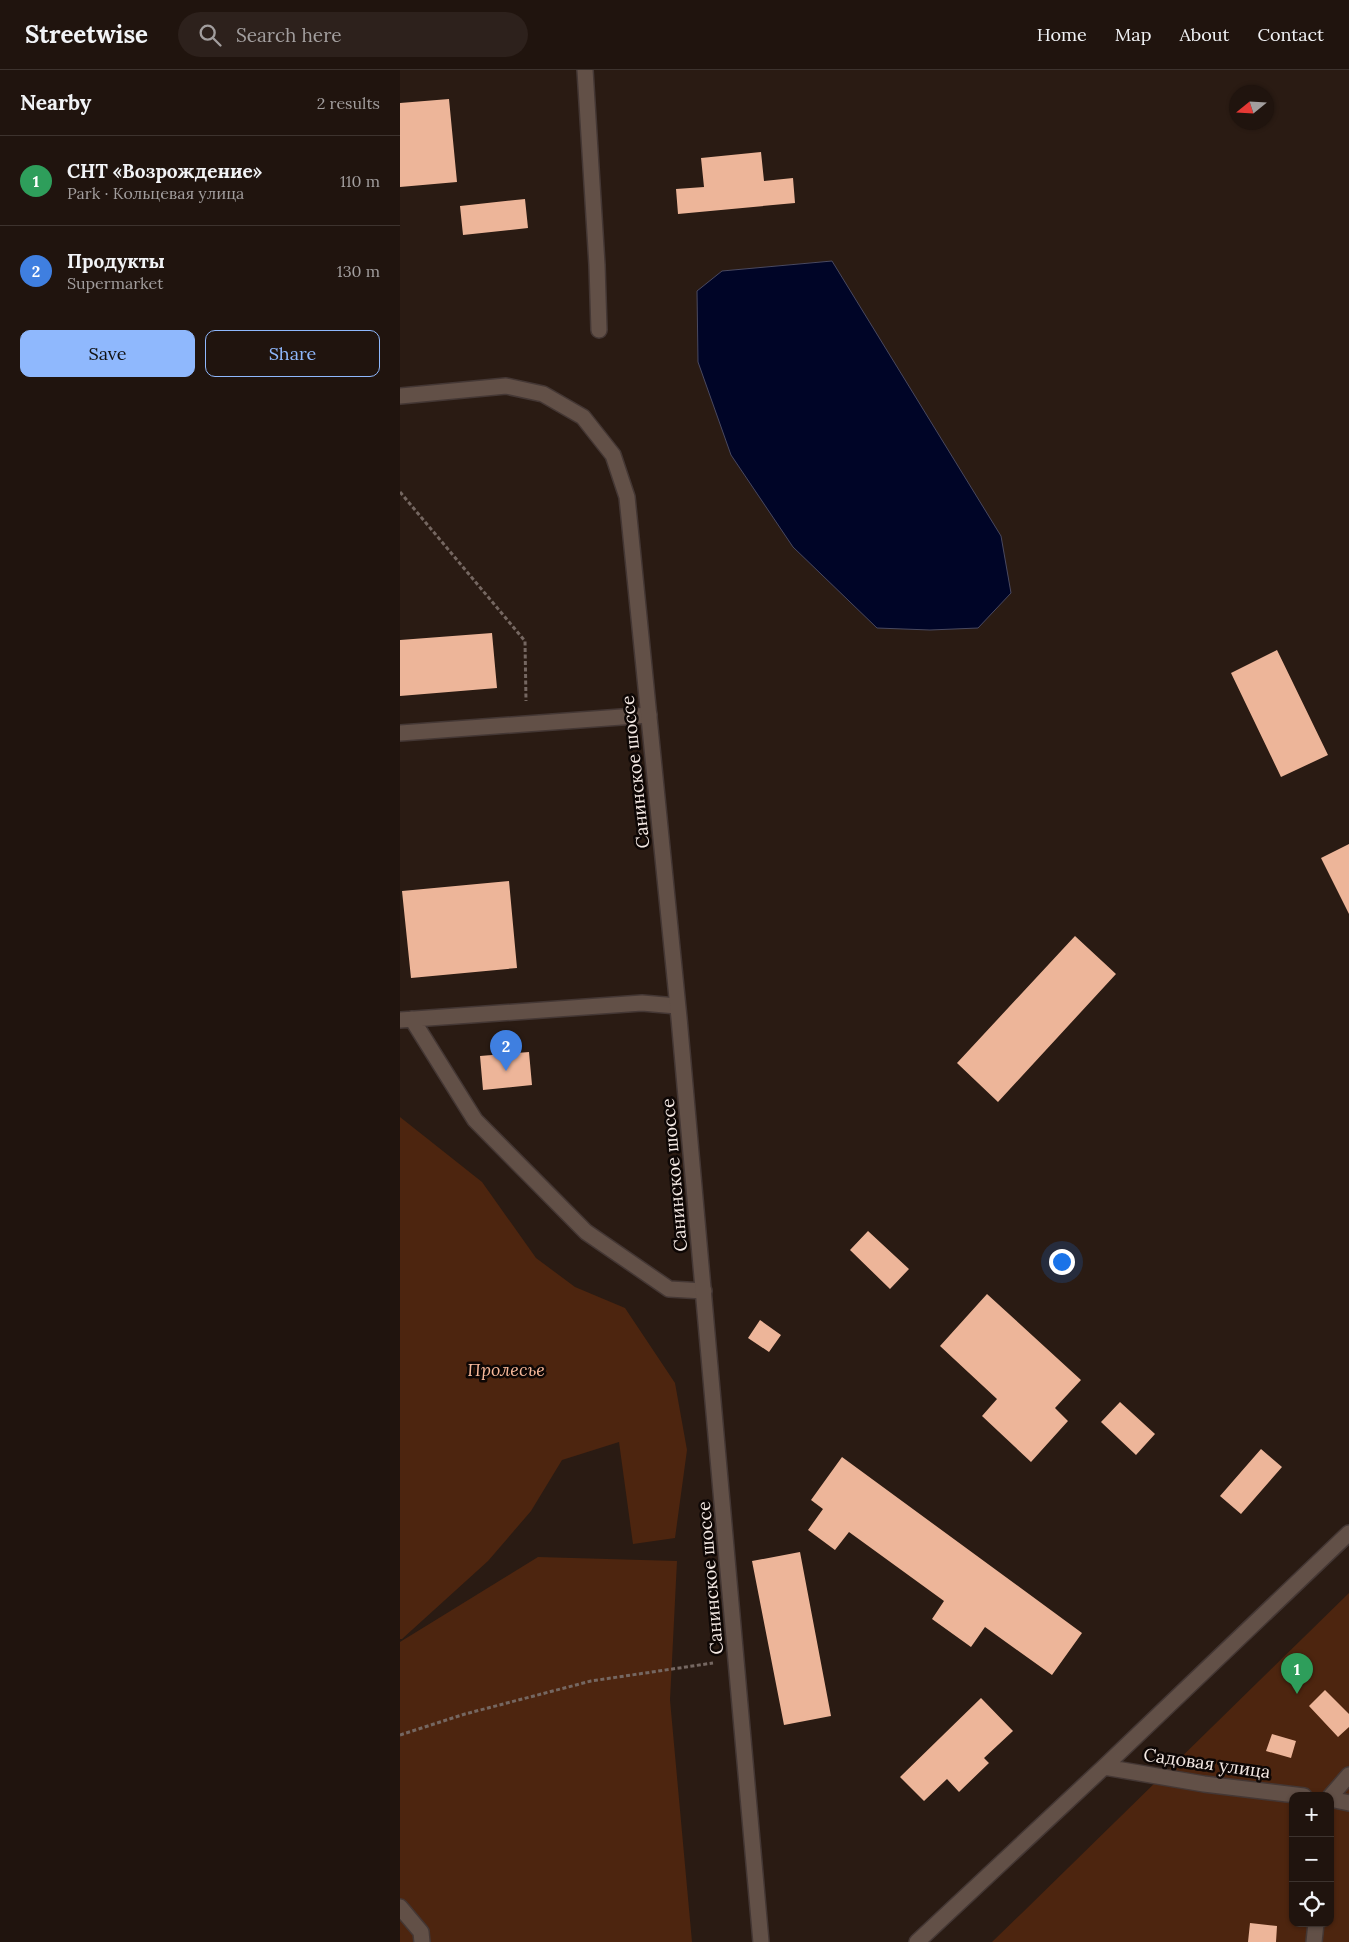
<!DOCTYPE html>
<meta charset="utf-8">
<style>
:root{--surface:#20140e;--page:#2d211c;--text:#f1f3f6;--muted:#a29e9e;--line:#3d332e;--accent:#8fb8fd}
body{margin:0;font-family:Lora,serif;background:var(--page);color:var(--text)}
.controls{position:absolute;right:15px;bottom:15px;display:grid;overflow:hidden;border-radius:10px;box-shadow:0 1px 4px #0004}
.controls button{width:45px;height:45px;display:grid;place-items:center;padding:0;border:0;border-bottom:1px solid var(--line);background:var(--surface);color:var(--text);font:25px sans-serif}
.compass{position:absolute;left:829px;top:15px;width:45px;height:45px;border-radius:50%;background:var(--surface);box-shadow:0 1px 4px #0004;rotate:252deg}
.you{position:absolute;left:661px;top:1191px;width:18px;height:18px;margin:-12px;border:4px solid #fff;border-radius:50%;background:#1a73e8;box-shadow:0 0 0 8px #1a73e833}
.badge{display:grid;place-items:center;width:32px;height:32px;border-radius:50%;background:var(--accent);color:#fff;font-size:16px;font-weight:700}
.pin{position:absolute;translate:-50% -41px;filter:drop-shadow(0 1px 2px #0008)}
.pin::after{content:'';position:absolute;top:26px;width:18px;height:15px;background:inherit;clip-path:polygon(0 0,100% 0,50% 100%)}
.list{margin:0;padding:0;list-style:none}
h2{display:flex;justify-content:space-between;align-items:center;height:65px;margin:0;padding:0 20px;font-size:21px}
h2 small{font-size:16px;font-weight:400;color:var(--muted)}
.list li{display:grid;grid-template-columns:32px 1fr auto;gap:15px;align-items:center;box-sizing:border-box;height:90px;padding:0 20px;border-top:1px solid var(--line)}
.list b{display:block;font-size:19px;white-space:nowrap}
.list p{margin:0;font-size:16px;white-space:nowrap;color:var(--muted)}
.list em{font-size:16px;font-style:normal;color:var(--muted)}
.actions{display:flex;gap:10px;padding:15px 20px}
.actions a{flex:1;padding:11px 0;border:1px solid var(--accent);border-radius:10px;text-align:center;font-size:18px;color:var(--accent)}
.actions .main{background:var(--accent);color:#111}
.icon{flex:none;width:28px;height:28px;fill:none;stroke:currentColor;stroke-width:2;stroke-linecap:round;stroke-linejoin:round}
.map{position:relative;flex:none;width:949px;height:1872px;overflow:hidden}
header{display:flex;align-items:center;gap:30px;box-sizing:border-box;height:70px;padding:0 25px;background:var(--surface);border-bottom:1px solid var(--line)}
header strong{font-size:24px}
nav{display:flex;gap:28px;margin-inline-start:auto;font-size:18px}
.search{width:350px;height:45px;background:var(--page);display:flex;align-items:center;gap:12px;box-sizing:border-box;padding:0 18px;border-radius:28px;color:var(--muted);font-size:19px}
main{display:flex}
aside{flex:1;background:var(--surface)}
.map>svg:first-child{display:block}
.green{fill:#4d250f;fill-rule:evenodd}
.water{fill:#000527;stroke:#494960}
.building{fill:#edb599}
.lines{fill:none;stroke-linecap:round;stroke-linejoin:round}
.service-casing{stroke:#443734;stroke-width:18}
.minor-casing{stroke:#443734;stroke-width:18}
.tertiary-casing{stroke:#443734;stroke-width:18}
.path{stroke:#756761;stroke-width:3;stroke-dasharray:4 2.5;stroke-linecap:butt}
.service{stroke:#625047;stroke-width:15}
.minor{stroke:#625047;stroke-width:15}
.tertiary{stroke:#625047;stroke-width:15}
.labels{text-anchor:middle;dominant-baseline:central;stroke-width:5;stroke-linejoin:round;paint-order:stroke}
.street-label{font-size:18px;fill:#f4e9e4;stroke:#0e0705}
.park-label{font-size:18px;font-style:italic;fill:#f8b99a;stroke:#0e0705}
</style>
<header>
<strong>Streetwise</strong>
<div class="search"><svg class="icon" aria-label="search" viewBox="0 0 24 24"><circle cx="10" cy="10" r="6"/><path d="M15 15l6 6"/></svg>Search here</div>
<nav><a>Home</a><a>Map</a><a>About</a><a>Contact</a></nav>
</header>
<main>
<aside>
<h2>Nearby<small>2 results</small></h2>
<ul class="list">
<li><span class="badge" style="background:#2e9e5b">1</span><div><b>СНТ «Возрождение»</b><p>Park · Кольцевая улица</p></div><em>110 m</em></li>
<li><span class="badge" style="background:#3f7fe0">2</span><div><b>Продукты</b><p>Supermarket</p></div><em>130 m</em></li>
</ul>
<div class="actions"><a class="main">Save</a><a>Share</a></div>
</aside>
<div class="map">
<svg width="949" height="1872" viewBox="0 0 949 1872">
<rect width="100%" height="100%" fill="#2a1b13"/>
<path class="green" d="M0,1047L82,1112L136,1188L175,1217L225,1238L275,1313L287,1380L275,1468L233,1474L219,1372L162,1390L131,1441L88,1491L2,1569H0Z
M138,1487L277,1491L270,1630L292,1872H0V1572Z
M949,1523V1872H592L622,1843ZM893,1726H930V1853H893Z"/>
<path class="water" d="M432,191L601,466L611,523L578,558L530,560L477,558L393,477L331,385L298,292L297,221L322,201Z"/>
<path class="building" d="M49,29L57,112L0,117V33Z
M361,82L364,111L393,108L395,133L278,144L276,119L304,117L301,88Z
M125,129L128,158L63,165L60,136Z
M92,563L97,618L0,626V570Z
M877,580L928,685L881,707L831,603Z
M949,774V844L921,788Z
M109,811L117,898L11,908L2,821Z
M675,866L716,904L598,1032L557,993Z
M129,982L132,1015L83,1020L80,986Z
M468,1161L509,1199L490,1219L450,1180Z
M587,1224L681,1310L655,1338L668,1351L631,1392L582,1346L597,1329L540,1276Z
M360,1250L381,1265L369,1282L348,1268Z
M720,1332L755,1364L736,1385L701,1352Z
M861,1379L882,1397L841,1444L820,1426Z
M442,1387L682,1563L652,1605L585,1557L571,1577L532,1549L544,1531L449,1462L435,1480L408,1460L423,1439L411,1430Z
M400,1482L431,1646L384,1655L352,1491Z
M925,1620L949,1644V1657L938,1667L909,1636Z
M581,1628L613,1661L584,1688L589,1693L559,1722L547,1709L524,1731L500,1707Z
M872,1664L896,1671L891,1688L866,1681Z
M850,1853L877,1856L876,1872H848Z"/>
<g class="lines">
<defs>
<path id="service" d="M185,0L197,195L199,260
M0,663L249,645
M12,949L75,1050L186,1162L269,1219L304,1221
M0,950L242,933L277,936
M0,1837L21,1862L22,1872"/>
<path id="minor" d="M704,1697L804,1714L904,1726
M930,1727L949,1705
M930,1729L949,1733
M517,1872L704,1697L949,1463
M914,1872L916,1853"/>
<path id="tertiary" d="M0,326L106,316L143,324L183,347L213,385L227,427L279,948L361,1872"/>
</defs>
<use href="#service" class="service-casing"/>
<use href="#minor" class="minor-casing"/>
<use href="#tertiary" class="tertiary-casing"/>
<path class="path" d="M0,422L125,571L126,631
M0,1665L65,1644L191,1611L313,1593"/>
<use href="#service" class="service"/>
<use href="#minor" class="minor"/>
<use href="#tertiary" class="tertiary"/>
</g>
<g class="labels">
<g class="street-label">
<text transform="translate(235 702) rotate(-96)">Санинское шоссе</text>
<text transform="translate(274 1105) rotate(-95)">Санинское шоссе</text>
<text transform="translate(310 1508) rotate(-95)">Санинское шоссе</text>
<text transform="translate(807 1693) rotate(8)">Садовая улица</text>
</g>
<g class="park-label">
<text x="106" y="1299">Пролесье</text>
</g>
</g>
</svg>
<div class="controls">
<button>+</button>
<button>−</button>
<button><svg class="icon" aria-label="locate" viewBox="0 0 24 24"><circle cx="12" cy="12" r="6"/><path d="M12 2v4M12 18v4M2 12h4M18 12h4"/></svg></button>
</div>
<svg class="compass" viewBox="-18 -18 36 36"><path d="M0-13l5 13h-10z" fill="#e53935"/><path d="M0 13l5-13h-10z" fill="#a29e9e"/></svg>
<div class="you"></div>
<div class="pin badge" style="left:897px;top:1624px;background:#2e9e5b">1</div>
<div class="pin badge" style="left:106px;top:1001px;background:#3f7fe0">2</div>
</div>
</main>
